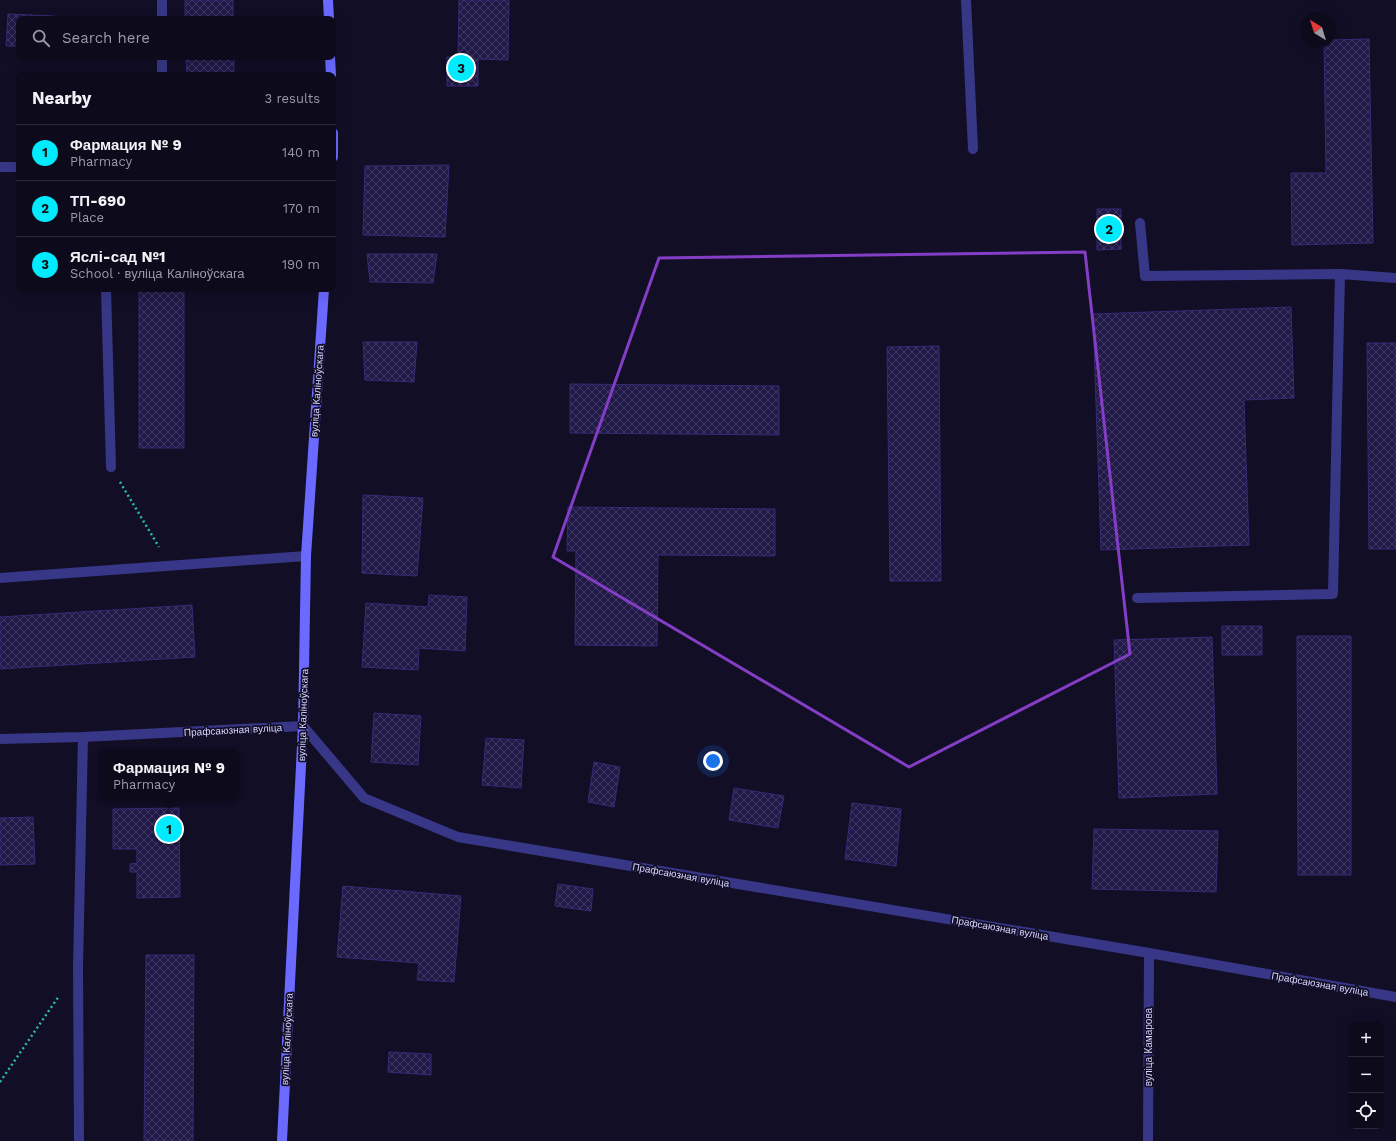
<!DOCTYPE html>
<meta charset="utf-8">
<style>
:root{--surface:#0d0a1c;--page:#161325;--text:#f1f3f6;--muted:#9a9aa3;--line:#2d2b3b;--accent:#00ebfe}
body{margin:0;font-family:"Work Sans",sans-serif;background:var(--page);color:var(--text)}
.controls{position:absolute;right:12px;bottom:12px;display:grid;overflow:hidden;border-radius:8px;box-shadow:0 4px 16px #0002}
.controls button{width:36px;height:36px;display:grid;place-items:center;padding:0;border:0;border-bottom:1px solid var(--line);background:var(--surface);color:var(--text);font:20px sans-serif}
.compass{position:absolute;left:1300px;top:12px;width:36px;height:36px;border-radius:50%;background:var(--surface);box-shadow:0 4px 16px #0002;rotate:322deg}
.you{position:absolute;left:713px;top:761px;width:14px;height:14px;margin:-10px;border:3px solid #fff;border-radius:50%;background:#1a73e8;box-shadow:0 0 0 6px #1a73e833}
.badge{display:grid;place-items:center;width:26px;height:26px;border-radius:50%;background:var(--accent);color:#111;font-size:13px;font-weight:700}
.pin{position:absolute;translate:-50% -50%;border:2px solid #fff;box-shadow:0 1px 4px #0006}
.popup{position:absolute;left:99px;top:749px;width:140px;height:52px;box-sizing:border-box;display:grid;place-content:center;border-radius:8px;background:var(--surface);filter:drop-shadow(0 1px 3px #0005);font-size:13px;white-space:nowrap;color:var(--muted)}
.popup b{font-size:15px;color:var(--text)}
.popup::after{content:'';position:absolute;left:50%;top:100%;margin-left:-8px;border:8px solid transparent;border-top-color:var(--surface)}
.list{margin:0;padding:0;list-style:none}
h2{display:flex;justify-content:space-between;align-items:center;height:52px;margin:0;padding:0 16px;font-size:17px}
h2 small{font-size:13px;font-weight:400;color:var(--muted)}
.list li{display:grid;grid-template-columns:26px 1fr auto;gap:12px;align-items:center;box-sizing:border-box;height:56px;padding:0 16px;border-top:1px solid var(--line)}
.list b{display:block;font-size:15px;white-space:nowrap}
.list p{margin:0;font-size:13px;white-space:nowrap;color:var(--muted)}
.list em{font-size:13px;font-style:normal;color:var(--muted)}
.icon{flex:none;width:22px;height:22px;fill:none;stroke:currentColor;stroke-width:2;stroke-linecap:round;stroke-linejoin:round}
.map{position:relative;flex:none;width:1396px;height:1141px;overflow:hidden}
.search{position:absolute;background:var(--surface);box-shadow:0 4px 16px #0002;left:16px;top:16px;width:320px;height:44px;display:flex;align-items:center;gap:10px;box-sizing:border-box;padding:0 14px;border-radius:8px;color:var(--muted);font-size:15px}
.panel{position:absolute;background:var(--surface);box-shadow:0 4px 16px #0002;left:16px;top:72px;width:320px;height:220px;border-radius:8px}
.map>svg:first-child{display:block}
.building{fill:url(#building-cross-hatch);stroke:#372a75}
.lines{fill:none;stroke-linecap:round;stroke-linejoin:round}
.path{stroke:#2abdb0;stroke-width:2.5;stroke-dasharray:2 3;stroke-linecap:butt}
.lane{stroke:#383787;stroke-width:10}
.street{stroke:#383787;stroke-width:10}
.secondary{stroke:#6a6aff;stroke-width:10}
.marked{fill:none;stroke:#843dc5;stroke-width:3;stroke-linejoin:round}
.labels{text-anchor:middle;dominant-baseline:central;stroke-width:3.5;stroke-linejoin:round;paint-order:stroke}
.street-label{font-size:10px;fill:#d7d3ff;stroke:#110e26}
</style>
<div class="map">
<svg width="1396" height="1141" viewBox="0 0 1396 1141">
<defs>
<pattern id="building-cross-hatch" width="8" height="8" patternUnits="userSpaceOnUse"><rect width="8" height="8" fill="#211948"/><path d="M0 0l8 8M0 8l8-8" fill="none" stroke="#403a63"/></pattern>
</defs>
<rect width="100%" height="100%" fill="#110e26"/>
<path class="building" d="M185,0H233V19H185Z
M459,0H509L508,60L478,59V86H447V57H458Z
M8,14L54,16V19H19V46H6Z
M1369,39L1373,243L1292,245L1291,173H1326L1324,42H1330V40Z
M186,57H234V75H187Z
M449,165L445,237L363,235L365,166Z
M1097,209H1121V249L1097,250Z
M367,254H437L433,283L370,282Z
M139,289H184V448H139Z
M1291,307L1294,398L1244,400L1249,545L1101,550L1093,314Z
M363,342H417L414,382L365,380Z
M1367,343H1396V549H1369Z
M939,346L941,581H890L887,347Z
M570,384L779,386V435L570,433Z
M363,495L423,498L417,576L362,573Z
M568,507L775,509V556L658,555L657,646L575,645L576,551H567Z
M429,595L467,597L465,651L419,648L418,670L362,667L366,603L428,607Z
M192,605L195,657L0,669V617Z
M1222,626H1262V655H1222Z
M1297,636H1351V875H1298Z
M1212,637L1217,794L1119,798L1114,640Z
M374,713L421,716L418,765L371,762Z
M486,738L524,740L521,788L482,785Z
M594,762L620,767L614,807L588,802Z
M734,788L784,796L778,828L729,820Z
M852,803L901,809L896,866L845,859Z
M179,808L180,897L137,898V872H130V864L137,863V849H113V809Z
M33,817L35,864L0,865V818Z
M1094,829L1218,831L1216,892L1092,889Z
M558,884L593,889L591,911L555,906Z
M343,886L461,896L454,982L417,980L419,963L337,957Z
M146,955H194L193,1141H144Z
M389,1052L431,1054V1075L388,1072Z"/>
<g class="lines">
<path class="path" d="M120,482L159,547
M0,1082L59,996"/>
<path class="lane" d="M162,0V19
M966,0L973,149
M162,57V75
M0,167H19
M1140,223L1145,276L1340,274L1396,278
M106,289L111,467
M0,578L306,556
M1137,598L1333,594L1340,274
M79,1141L78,967L83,737"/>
<path class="street" d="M0,739L83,737L303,726L364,798L458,837L1149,953L1396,997
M1148,1141L1149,953"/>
<path class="secondary" d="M328,0L329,19
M330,57L331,75
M333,133V157
M282,1141L303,726L306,556L324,289"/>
</g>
<path class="marked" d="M1085,252L1130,654L909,767L553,557L659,258Z"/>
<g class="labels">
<g class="street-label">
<text transform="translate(317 391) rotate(-86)">вуліца Каліноўскага</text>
<text transform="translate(303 715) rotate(-88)">вуліца Каліноўскага</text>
<text transform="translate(233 730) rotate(-3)">Прафсаюзная вуліца</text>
<text transform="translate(681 875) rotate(10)">Прафсаюзная вуліца</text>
<text transform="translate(1000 928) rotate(10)">Прафсаюзная вуліца</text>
<text transform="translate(1320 984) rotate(10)">Прафсаюзная вуліца</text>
<text transform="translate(287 1039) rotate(-87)">вуліца Каліноўскага</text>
<text transform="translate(1148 1047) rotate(-90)">вуліца Камарова</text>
</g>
</g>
</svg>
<div class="controls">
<button>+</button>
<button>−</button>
<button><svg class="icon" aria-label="locate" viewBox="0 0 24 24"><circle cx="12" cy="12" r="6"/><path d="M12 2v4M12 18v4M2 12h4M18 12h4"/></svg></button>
</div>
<svg class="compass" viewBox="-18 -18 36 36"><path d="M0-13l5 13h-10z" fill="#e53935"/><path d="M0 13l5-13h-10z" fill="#9a9aa3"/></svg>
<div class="you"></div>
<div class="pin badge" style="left:169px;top:829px">1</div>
<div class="popup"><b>Фармация № 9</b>Pharmacy</div>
<div class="pin badge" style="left:1109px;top:229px">2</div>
<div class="pin badge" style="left:461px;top:68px">3</div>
<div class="search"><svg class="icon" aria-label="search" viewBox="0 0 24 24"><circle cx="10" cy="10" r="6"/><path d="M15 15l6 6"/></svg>Search here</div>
<section class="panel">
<h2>Nearby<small>3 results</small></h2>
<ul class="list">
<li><span class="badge">1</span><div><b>Фармация № 9</b><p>Pharmacy</p></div><em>140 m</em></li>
<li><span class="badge">2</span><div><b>ТП-690</b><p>Place</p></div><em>170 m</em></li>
<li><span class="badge">3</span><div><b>Яслі-сад №1</b><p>School · вуліца Каліноўскага</p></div><em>190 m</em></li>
</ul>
</section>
</div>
